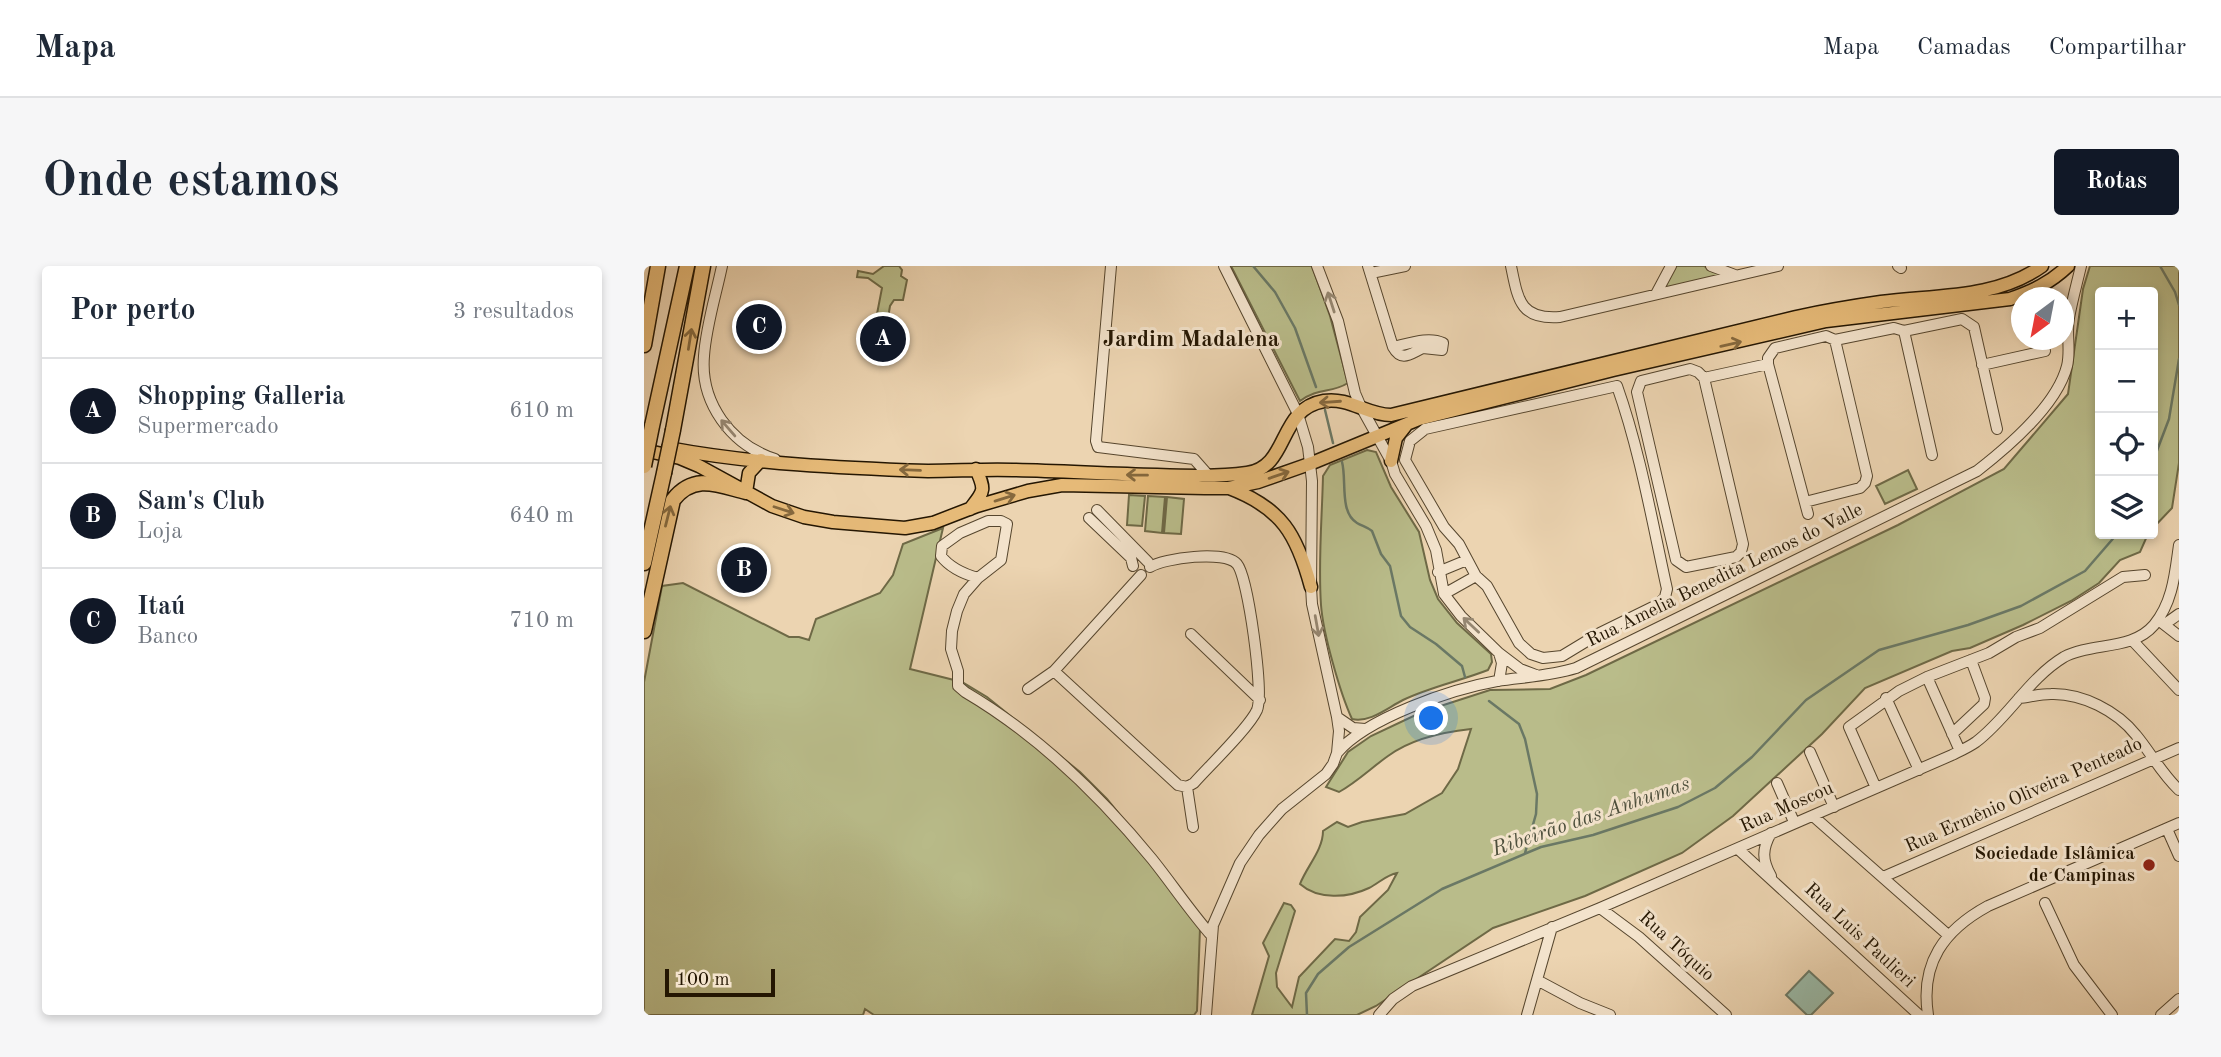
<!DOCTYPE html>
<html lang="pt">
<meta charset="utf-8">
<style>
:root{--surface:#fff;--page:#f6f6f7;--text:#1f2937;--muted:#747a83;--line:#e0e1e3;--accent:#111827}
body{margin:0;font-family:"Old Standard TT",serif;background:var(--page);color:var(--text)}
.controls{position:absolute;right:21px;top:21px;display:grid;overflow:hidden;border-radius:7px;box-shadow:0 4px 10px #0003}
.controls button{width:63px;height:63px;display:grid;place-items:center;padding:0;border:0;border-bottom:2px solid var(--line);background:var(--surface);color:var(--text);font:35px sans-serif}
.compass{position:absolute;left:1367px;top:21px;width:63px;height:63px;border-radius:50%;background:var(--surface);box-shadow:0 4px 10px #0003;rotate:212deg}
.scale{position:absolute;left:21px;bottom:18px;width:110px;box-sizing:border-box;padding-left:7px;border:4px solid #241602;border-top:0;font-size:19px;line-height:24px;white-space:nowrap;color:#241602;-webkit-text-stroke:5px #f3e3cc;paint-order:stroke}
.you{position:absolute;left:788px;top:453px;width:24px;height:24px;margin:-18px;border:5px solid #fff;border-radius:50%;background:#1a73e8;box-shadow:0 0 0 10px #1a73e833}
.badge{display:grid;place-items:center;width:46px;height:46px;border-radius:50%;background:var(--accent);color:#fff;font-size:23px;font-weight:700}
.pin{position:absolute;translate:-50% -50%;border:4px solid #fff;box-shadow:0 2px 7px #0006}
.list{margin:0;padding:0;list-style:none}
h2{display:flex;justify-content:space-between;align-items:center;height:91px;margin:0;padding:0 28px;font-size:30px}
h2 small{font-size:23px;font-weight:400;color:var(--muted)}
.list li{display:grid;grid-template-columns:46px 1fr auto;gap:21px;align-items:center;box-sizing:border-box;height:105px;padding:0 28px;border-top:2px solid var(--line)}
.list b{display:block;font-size:26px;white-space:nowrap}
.list p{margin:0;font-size:23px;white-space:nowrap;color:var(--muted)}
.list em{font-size:23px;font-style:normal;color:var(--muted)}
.icon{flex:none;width:38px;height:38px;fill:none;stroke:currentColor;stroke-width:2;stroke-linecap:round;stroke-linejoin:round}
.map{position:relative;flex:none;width:1535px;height:749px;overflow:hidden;border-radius:7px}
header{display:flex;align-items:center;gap:42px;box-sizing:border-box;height:98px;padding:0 35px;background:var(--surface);border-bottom:2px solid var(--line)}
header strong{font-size:33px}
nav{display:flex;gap:38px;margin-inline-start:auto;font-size:24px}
.intro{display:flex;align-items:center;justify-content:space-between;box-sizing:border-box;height:168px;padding:0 42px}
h1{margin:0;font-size:49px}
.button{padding:18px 32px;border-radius:7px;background:var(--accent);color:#fff;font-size:24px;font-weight:700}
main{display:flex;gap:42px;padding:0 42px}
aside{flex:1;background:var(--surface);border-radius:7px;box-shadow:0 4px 10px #0003}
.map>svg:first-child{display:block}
.green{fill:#b9bc8a;stroke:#6e6946;stroke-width:2}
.water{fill:#99b9a7;stroke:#6a7865;stroke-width:2}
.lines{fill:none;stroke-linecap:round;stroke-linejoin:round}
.stream{stroke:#6a7865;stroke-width:2.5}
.minor-casing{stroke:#56462e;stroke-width:12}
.major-casing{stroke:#241602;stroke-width:15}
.highway-casing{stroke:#241602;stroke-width:17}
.minor{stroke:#f3e3cc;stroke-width:10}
.major{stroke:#e6ba78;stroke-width:12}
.highway{stroke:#e6ba78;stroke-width:14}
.highway-bridge-casing{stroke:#241602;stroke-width:17;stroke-linecap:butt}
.highway-bridge{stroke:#e6ba78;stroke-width:14}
.oneway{stroke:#968771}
.oneway2{stroke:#85683d}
.poi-dot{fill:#8f2418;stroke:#f3e3cc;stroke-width:2.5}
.labels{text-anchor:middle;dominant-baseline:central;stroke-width:6;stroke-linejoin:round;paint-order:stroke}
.street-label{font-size:19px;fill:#241602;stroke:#f3e3cc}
.poi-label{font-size:19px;font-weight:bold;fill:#241602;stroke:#f3e3cc;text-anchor:end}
.water-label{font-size:21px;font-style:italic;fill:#4d4f3c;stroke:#f3e3cc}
.quarter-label{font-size:23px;font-weight:bold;fill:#241602;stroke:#f3e3cc}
</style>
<header>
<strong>Mapa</strong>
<nav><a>Mapa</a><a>Camadas</a><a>Compartilhar</a></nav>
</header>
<div class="intro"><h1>Onde estamos</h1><a class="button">Rotas</a></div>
<main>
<aside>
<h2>Por perto<small>3 resultados</small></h2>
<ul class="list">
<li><span class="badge">A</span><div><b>Shopping Galleria</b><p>Supermercado</p></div><em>610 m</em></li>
<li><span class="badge">B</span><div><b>Sam's Club</b><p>Loja</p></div><em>640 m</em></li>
<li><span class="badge">C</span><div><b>Itaú</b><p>Banco</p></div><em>710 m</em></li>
</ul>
</aside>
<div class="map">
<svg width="1535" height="749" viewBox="0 0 1535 749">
<rect width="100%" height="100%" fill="#ecd4b1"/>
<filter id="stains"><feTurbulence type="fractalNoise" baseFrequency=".00286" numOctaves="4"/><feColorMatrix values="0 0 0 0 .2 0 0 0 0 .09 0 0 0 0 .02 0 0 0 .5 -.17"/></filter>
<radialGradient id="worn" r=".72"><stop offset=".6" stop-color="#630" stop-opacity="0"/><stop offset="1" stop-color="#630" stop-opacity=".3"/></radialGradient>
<path class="green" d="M240,0H255L258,4L257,10L263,14L259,34H250L246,40L241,70L238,72L232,62L235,53L233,48L238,22L224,12L213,11L214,5L229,8Z
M587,0H668L686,50L704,117C686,128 675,121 656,135Z
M1030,0H1060L1083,9L1016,24Z
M1446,0H1535V197L1528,242L1509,262V26H1456V268H1504L1496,286L1476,294L1455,317L1427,335L1379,359L1326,382L1308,385L1221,422L1178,468L1089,550L1038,587L941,630L849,662L732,740L713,749H608L625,690L619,677L640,637L647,639L651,645L632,707L633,721L648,741L655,711L691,673L705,675L712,666L716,651L744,624L753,607C742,609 735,617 725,622C704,632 674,634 656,618C663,600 679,584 679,565L693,556L704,561L718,556L761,548L798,527L814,503L827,463C799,466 767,473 744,490C727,502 713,516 695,526L682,521L704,486L727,470L778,446L846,424L906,423L942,409L1254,259L1360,203L1424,128L1439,23Z
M723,184L732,186L747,221L775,266L786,314L794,333L813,357L847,388L848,396L844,404C816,415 786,421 759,434C743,442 726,457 708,453C696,427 679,367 677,339C674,296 678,253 679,210L686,199Z
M1264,204L1273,223L1241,238L1232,220Z
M485,229L501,230L498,260L483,259Z
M504,230L521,231L518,267L501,265Z
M523,231L540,233L537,268L520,267Z
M299,262L266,403L318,416L343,431L436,506L463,533L497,575L556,662L553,745L550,749H230L221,743L219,749H0V416L18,320L39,317L145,371H155L165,374L172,353L236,327L249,309L259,278Z"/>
<path class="water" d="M1165,705L1189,727L1167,749H1163L1142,729Z"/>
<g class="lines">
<path class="stream" d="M609,0L631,26L651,62L672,121
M1516,0L1531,26L1535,39
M681,144L689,177
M1509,195L1525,153L1535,93
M698,196C703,214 695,246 713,257C718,260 723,261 728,265L737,288L746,300L757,350L766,361L792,378L818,400L821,411
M845,435L875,458L881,473L893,528L892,548L881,587
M663,749L662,727L674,708L705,681L798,623L897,581L949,569L1034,541L1071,522L1108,491L1162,434L1235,384L1324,359L1377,340L1441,305L1473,268"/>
<defs>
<path id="minor" d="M78,0C72,29 62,60 60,90C56,137 87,179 131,193
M467,0L452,175L454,181L550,193L565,210
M673,0L694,55L711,127L717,141L747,195L751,208L782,260L792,284L800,328L817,350L855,387L858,397L855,415
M724,0L749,81C758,97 767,87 779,82L798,84L799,77C784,70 764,78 749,81
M867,0C874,34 876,54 916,51L1134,0
M1067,0L1091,9
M1254,0L1257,2
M727,7L761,0
M1012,28L1027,0
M1260,65L1288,189
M1191,74L1250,62L1260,65L1318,53L1330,61L1353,163
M1338,99L1401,85
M1046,103L1054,106L1060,112L1099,278L1097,286L1092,291L1042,301L1032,294L993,126L997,115Z
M1060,112L1124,98
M973,120C996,185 1008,255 1023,323L1021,331L1015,338L956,367L918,390L899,392L887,388L875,377L843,320L832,310L815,278L800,261L761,194L766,175L781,163Z
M1161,236L1216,222L1221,217L1223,210L1191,74L1182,70L1131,82L1124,92V98L1164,248
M453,244L504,296
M445,252L487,292L489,300
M344,255H357L363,258L357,294L334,312C320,308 306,302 297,290L298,280L316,267Z
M794,306L823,294
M497,309L410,405L534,519L543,521L550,517C565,500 605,462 613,444C620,427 604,311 593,298C581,284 520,292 506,301
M334,312L320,328L313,345L308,365L307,383L314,405V420L321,426C394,469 454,527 508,593C528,618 546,645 567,669
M800,328L832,310
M1517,356L1535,370
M1521,358L1535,348
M547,368L616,434
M1488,374L1535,424
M855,387L876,403L892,409
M1283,411L1316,485
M384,423L410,405
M1242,432L1275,504
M1375,432C1385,431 1396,428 1407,428C1438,427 1473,445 1492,469C1507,487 1517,507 1535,524
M693,451L709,462L721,463
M1308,468L1340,438L1341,432L1327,394
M1166,486L1190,541
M693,487C722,452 808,423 853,415C880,411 906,410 932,402L1333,205C1364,181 1413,139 1423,100C1427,84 1422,68 1425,52C1428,35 1433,17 1437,0
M1133,517L1150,556
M543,521L549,561
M1232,522L1205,461L1255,425L1283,411L1345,387L1372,371L1396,362L1479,311L1501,309
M1169,550L1304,669
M1523,563L1535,590
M1127,567C1118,583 1118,594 1127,610
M1094,583L1275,749
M1239,611L1535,482
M1401,637L1430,699L1468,749
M956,642L995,671L1082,749
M893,714L936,737L966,749
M562,749L569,659L596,597L615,569L638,543L682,508L689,498L693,487L695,465L693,451L668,338L667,321L668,215L664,181L654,148L580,0
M735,749L749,733L768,720L956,642L1308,489C1316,485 1325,481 1332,476C1364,452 1385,412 1420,391C1448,376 1488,385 1510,359C1529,336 1531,307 1535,279
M883,749L908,661
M1284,749C1276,697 1300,664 1344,640L1535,557
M1517,749L1535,733"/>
<path id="major" d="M24,182C109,198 198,202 284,205C312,205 341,203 369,204C417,205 465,208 513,209C543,210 573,211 603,207C646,201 633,143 680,135C705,131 723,149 747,149L1152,51C1180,45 1209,40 1237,36C1291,29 1352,33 1398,0
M0,184L36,192L55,200L128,240L160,251L189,256L261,262L289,257L333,240L384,225L418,219L561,222H585L614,216L668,197L775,153L969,104L1182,55L1366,33C1389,25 1406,17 1424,0
M747,195L752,172L763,158
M585,222C638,242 653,269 667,321
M102,226L105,207L117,194
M326,243C340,225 342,225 332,203"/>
<path id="highway" d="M0,79L14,0
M8,160L43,0
M29,164L59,0
M0,297L20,207
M0,365L29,234C50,207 74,219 102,226"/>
</defs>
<use href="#minor" class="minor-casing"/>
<use href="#major" class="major-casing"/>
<use href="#highway" class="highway-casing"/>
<use href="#minor" class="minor"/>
<use href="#major" class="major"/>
<use href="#highway" class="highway"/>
<defs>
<path id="highway-bridge" d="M0,200L8,160
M20,207L29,164"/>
</defs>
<use href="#highway-bridge" class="highway-bridge-casing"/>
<use href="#highway-bridge" class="highway-bridge"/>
</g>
<defs><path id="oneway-shaft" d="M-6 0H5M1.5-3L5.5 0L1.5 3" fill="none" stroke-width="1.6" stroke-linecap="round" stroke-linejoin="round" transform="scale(1.75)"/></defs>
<g class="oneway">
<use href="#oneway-shaft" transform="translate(687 36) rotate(-108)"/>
<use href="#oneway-shaft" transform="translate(84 162) rotate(-131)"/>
<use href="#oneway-shaft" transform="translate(827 359) rotate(-137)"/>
<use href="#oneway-shaft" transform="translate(673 360) rotate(80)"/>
</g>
<g class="oneway2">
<use href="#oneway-shaft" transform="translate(46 73) rotate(-81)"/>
<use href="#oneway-shaft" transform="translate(1087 78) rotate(-13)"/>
<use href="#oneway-shaft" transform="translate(686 136) rotate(176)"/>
<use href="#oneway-shaft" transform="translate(266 204) rotate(-178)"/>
<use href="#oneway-shaft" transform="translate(493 209) rotate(-179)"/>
<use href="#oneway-shaft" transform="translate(635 209) rotate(-19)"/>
<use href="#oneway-shaft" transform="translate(361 232) rotate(-17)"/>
<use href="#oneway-shaft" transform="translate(140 244) rotate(18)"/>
<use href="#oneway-shaft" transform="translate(24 250) rotate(-76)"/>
</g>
<circle class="poi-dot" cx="1505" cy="599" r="7"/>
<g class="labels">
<g class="street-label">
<text transform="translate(1081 310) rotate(-26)">Rua Amelia Benedita Lemos do Valle</text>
<text transform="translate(1380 530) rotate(-24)">Rua Ermênio Oliveira Penteado</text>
<text transform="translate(1143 542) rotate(-24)">Rua Moscou</text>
<text transform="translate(1215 670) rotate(43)">Rua Luis Paulieri</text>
<text transform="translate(1032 681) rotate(42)">Rua Tóquio</text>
</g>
<g class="poi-label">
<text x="1491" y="588">Sociedade Islâmica<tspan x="1491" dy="22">de Campinas</tspan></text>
</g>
<g class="water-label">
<text transform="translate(947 551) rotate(-19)">Ribeirão das Anhumas</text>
</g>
<g class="quarter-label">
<text x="547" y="73">Jardim Madalena</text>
</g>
</g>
<rect width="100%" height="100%" filter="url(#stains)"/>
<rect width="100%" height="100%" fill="url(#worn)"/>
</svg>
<div class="controls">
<button>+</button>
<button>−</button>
<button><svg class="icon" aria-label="locate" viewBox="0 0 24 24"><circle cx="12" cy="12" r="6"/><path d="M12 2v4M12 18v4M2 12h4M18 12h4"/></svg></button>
<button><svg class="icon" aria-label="layers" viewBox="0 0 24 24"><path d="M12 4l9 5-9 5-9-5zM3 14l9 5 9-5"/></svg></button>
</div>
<svg class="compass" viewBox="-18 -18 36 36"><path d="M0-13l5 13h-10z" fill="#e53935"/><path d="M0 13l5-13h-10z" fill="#747a83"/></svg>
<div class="scale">100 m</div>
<div class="you"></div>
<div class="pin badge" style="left:239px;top:73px">A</div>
<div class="pin badge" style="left:100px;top:304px">B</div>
<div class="pin badge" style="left:115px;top:61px">C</div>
</div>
</main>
